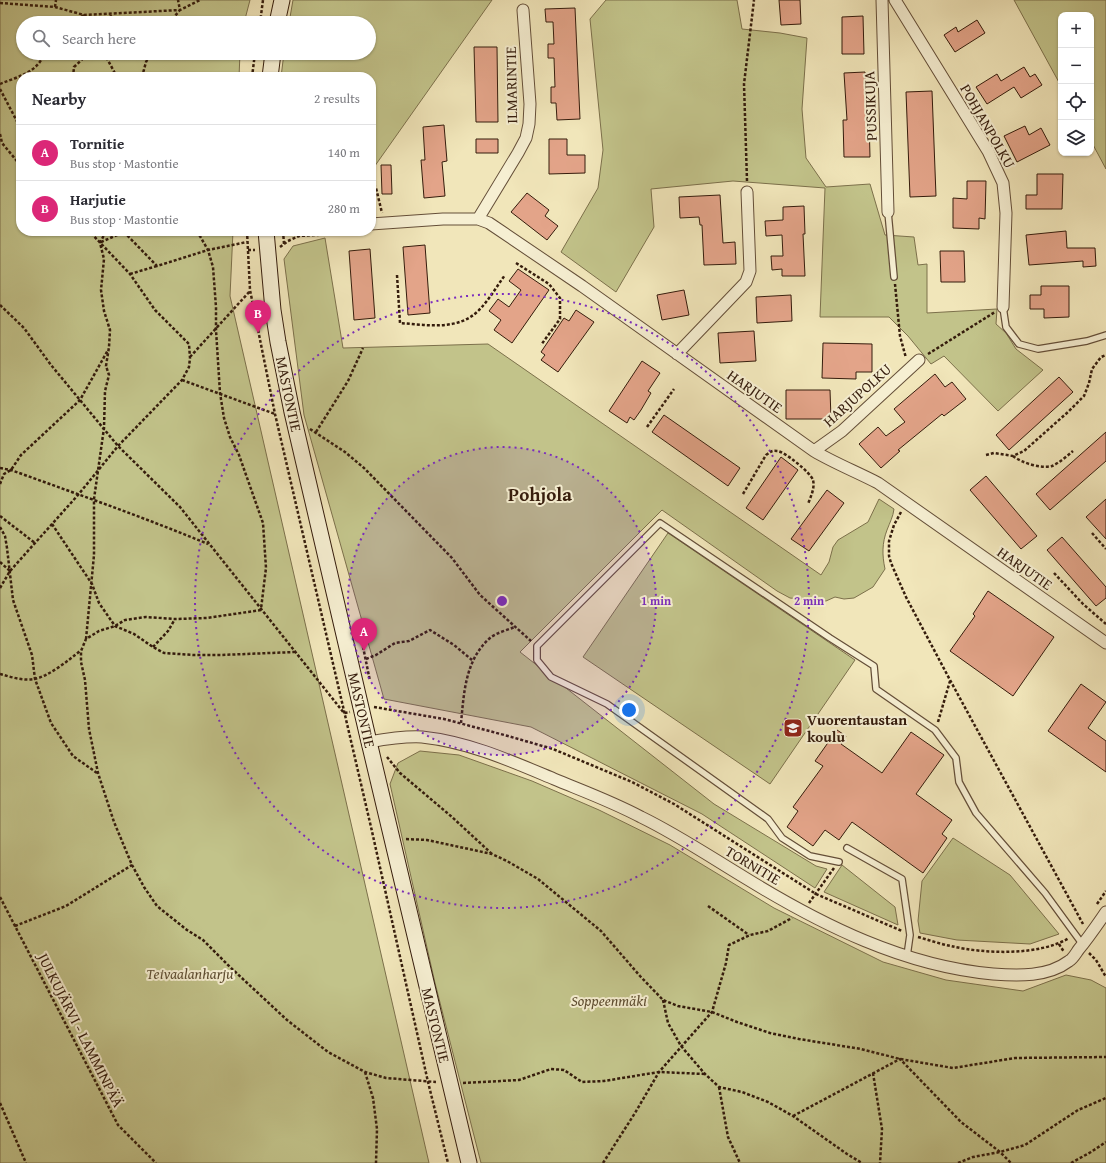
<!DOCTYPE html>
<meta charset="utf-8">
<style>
:root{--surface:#fff;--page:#f2f2f3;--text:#2b2b33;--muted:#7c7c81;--line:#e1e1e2;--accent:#db2777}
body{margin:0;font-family:"Gentium Book Plus",serif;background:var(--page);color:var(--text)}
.controls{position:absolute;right:12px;top:12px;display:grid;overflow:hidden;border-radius:8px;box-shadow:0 1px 3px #0004}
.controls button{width:36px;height:36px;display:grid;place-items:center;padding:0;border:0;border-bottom:1px solid var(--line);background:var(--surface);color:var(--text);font:20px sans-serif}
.you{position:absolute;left:629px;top:710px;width:14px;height:14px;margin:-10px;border:3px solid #fff;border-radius:50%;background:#1a73e8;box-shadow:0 0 0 6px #1a73e833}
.badge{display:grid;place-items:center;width:26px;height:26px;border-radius:50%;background:var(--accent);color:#fff;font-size:13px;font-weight:700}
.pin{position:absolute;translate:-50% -33px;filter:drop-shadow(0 1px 2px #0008)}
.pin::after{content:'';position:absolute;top:21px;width:14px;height:12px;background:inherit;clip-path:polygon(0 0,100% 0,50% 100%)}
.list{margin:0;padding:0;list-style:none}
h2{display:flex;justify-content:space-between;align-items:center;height:52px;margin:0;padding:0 16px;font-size:17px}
h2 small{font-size:13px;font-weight:400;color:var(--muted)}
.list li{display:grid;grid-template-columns:26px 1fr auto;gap:12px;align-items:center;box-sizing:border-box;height:56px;padding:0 16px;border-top:1px solid var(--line)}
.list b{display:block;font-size:15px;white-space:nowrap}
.list p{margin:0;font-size:13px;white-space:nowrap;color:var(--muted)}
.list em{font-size:13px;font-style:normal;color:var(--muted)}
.icon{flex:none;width:22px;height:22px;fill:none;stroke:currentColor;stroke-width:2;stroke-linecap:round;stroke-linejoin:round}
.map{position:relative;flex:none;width:1106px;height:1163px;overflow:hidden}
.search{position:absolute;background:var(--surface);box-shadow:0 1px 3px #0004;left:16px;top:16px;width:360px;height:44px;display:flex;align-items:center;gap:10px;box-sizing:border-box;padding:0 14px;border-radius:22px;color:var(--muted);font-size:15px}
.panel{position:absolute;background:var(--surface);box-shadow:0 1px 3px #0004;left:16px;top:72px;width:360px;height:164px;border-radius:16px}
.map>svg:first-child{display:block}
.green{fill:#c2c38a;stroke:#7c704b}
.building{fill:#e3a489;stroke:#351c0c}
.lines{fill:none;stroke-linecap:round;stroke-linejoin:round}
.lane-casing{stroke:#644e38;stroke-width:8}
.street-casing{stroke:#644e38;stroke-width:13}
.secondary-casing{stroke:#351c0c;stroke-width:17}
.path{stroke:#351c0c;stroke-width:2.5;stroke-dasharray:3 2;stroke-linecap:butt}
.lane{stroke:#f6efd2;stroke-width:5.5}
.street{stroke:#f6efd2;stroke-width:11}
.secondary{stroke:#f6efd2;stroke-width:15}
.ring{fill:none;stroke:#7b2cbf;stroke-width:2;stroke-dasharray:2 4}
.labels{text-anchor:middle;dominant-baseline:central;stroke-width:4;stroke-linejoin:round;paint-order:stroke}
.street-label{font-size:15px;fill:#351c0c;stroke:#f6efd2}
.poi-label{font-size:15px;font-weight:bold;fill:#351c0c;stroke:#f6efd2;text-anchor:start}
.park-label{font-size:15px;font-style:italic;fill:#5f4e32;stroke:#f6efd2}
.district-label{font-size:19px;font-weight:bold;fill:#351c0c;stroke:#f6efd2}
.centre{fill:#7b2cbf;stroke:#f6efd2;stroke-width:2}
.ring-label{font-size:12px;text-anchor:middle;font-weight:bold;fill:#7b2cbf;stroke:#f6efd2;stroke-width:4;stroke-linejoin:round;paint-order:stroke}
</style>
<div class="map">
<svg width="1106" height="1163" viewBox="0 0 1106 1163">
<rect width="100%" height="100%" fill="#f1e6ba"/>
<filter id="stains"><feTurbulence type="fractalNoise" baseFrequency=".005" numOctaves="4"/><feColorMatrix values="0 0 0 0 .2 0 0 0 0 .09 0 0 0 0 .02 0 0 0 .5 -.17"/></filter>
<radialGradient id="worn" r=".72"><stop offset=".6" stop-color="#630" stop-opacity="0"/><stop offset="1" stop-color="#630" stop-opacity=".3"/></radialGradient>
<path class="green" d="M0,0H250L244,23H23V53H240L239,77H21V231H233L230,296L429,1163H0Z
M293,0H492L372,170L374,217H371V77H281L284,53H369V23H289Z
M606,0H737L742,29L780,33L807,38L802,109L806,158L826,187L870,184L885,235L914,237L918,265L927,264V313L997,309L996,324L1006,333L1016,349L1043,370L998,411L944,356L931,364L908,336L889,317H820L825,188L733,181L651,189L654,227L616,292L561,252L598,188L603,150L590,19Z
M1014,0H1106V169L1091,141V15H1061V86Z
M325,238L343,348L488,344L821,575L829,562L833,547L838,540L868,522L879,499L894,509C893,517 890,522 887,530C882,543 882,555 885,569L873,587L854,598L844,599L835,597L826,601L800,599L790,598L777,591L662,510L520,652L714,804L816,866L827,869L815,888L702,814L531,727L384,699L304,415L284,259L293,246Z
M668,533L855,660L770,784L583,657Z
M420,751L459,755L532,781L599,810L670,845L774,908L883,962L946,980L1023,991L1066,975L1091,980L1106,988V1163H481L435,983L390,784L398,763Z
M953,838L1010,875L1059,934L1030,944L957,940L920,933L918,921L922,881Z
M842,865L895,907L898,925L824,892Z"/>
<path class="building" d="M779,0H800L801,24L781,25Z
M575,8L580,119L557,120L556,103H551V87H555L554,58H548V44H554L553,22H546L545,9Z
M863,16L864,54H842V17Z
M977,20L985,33L955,52L944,35L956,27L958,32Z
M474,47H497L498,122H476Z
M1024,67L1030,77L1035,74L1042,85L1021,98L1014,87L987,104L976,87L997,74L1001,81Z
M865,72L868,119H869L870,157H844L843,120H847L844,73Z
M932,91L936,196L910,197L906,92Z
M444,125L447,161L442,162L445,196L424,198L421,160H425L423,127Z
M1025,126L1029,135L1041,128L1050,145L1017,162L1004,136Z
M476,139H498V153H476Z
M549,139H567V155H585V173L549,174Z
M381,165H391L392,194H382Z
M1037,174H1063L1062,209H1026V195H1037Z
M967,181H986L985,219L979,218V229L953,228V198L967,199Z
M527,193L549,210L545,216L558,226L547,240L511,212Z
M720,195L723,243L735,242L736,264L704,265L702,225H700L699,217L680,218L679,197Z
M804,206L805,234H803L805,276H782V269L772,270L771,256H783L782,235L766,236L765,221L783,220V207Z
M1066,231L1067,248H1095L1096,266L1083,267V261L1029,265L1026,235Z
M425,245L430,313L408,315L403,247Z
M370,249L375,318L354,320L349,251Z
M940,251H964L965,282H941Z
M518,269L549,290L512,343L494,330L501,320L489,311L498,299L509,307L521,290L509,281Z
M1041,286H1069V317L1044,318V309H1030V295H1041Z
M684,290L689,315L662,320L657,295Z
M791,295L792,321L757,323L756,297Z
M576,310L594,322L558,372L541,360L545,355L541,352L564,318L569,321Z
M754,331L756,361L720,363L718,333Z
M823,343L872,344V372H856V379L822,378Z
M642,361L660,373L648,391L651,393L641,410L634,420L630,417L627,423L609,411Z
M935,374L945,387L952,382L966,399L944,416L942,414L898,450L900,451L881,468L859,444L878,427L886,436L905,422L894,409Z
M1059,377L1073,392L1009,450L996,435Z
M786,390H830L831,419H786Z
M664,415L740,468L728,486L652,432Z
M1106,432V461L1050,510L1036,494Z
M781,457L798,470L763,520L746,508Z
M986,476L1037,536L1021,549L970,490Z
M827,490L844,503L809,551L791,539Z
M1106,499V539L1086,517Z
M1062,537L1106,587V598L1096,606L1047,550Z
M988,591L1054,637L1013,696L950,651L975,616L973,614Z
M1081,684L1106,702L1088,728L1106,741V772L1048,731Z
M837,730L846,736L841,744L882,773L911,732L944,755L916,794L952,820L942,834L947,838L923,873L852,822L839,840L825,830L813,846L787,827L798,811L793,807L823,766L815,761Z"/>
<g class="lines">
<defs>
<path id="lane" d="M888,212L894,277
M1003,307L1006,327L1019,344L1038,349L1087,341L1106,335
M847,848L902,879L910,935L907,956
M839,862L810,856L782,838L768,819L607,704L551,677L537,660V646L660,523L830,638L874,666L876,689L935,730L956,758L959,782L976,813L1045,893L1083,945"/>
<path id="street" d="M882,0L888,212
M895,0L988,151L1003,183L1006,213L1003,307
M478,219L518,153L526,138L529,124L530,104L523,10
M371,224L443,219H478L489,223L582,286L814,451C834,463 857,472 878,483L1106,643
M677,354L746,282L750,271L747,192
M814,451L842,431L919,360
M369,742C386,739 404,736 422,737C469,742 511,761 554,779C583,791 613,802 641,817C678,835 712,858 747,879C822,925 904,966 993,974C1018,976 1048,977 1069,961C1073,959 1076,953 1079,949C1089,937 1097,925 1106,912"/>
<path id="secondary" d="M277,23L282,0
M270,77L273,53
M266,231L273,310L278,342L292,412L369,742L469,1163"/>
</defs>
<use href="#lane" class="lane-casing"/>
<use href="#street" class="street-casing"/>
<use href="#secondary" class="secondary-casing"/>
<path class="path" d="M0,3L55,7L84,15L180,10L200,0
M55,7L56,0
M84,15L86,23
M74,23L84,15
M110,23L111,14
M169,23L180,10L178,0
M260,23L263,0
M104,53L117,77
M73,77L74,67L89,53
M142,77L146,62L151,53
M252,77L255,53
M0,84C17,77 39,72 44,53
M0,89L21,129
M0,134L2,143L21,166
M371,180L376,188L382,213
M747,181L744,84L754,0
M197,231L208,250L213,267L216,307V330L220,393L224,418L230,437L239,455L263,523L266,568L261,609
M247,231L250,290L275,414L371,827L428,1082L448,1163
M283,231L284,244
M101,242L124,232L157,266L208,250L247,242
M280,247L288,241L299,236L363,232
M248,250H255
M516,263L549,284L560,298V319L541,345
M130,274L157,266
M397,275L400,323C427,325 459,331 479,310C489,300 497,286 505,275
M895,284L900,336L906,358
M0,305L24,328L51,365L118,446L180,507L344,713L350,712
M928,354L995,312
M190,357L250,291
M182,380L275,414
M647,427L674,389
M310,429L345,452L364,468L452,558L480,595L531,641
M316,432L348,381L363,348
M986,455L994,453L1013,456L1024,451L1068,412L1084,396L1089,383L1092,369L1101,357L1106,355
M1013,456C1022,463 1041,469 1052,466C1059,463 1067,456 1073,451
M0,468L11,470C77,494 143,517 208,544
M0,484L4,474L11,470L21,455L80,400L108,350
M743,494L766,455C770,452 772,450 777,451C784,451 811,473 813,480C815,488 811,496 808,504
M901,512L894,525L889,541V556L891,563L906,597L950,680L1083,924
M0,516L35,543
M52,524L92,584L99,603L115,626L134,634L153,647L164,653L194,655H221L295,652
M0,527L5,536L7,548L13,600L32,655L35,679L51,723L73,756L97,773
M1092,533L1106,549
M0,562L10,571
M1054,573L1083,604L1106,624
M0,588L10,571L78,495L118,446L182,380L189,367L190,358L189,344L155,310L130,274L89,231
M261,610L207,618L175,619L146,617L125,620L115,626L99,631L86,639L81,651V662L85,680L89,729L98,773L114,822L132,865L144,887L157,906L187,930L203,940L230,967L287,1020L328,1052L365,1072L386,1078L436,1082
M360,632L370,681
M86,639L94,555V499L104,428L105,391L109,375L106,366L109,347L110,330L104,311L101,290L104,259L100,243L106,231
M153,647L168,631L175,619
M366,659L376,655L395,643L409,641L430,630L454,645L472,660
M0,674C11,677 23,681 34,679C48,677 69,660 80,651
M374,707L444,719L508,736L553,749L632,782L674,804L816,894L902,931
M938,722L950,681
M461,723C464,693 465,660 490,638C496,633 507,630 515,627
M387,757L400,773L452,817L492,854
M406,839L427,840L492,854L507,861L538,879L601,931L640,976L663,1000L678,1006L712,1012L737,1022L770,1033L799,1039L861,1049L900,1059L953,1068L1015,1058L1106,1057
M0,897L118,1125L156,1163
M809,903L834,868
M1097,904L1106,891
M708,906L749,935
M15,926L66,906L132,865
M918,937C929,940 940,944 951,946C984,954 1039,956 1069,938
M1059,944L1064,952
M1089,953L1096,960L1106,977
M663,1000L668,1023L681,1046L705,1074L719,1087L742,1092L768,1102L793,1116L847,1154L862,1163
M365,1072L373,1098L377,1129L376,1163
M873,1073L882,1129L880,1163
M463,1083L519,1080L551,1069L564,1070L582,1082L604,1081L659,1072L705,1074
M719,1087L728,1137L740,1163
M0,1103L26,1163
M793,1116L900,1059L961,1122L1000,1152L1011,1163
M603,1163L635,1113L659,1072L712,1012L726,963L729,945L750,935L768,931L792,918
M958,1163L973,1157L1000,1152L1025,1145L1078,1110L1106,1098
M1071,1163L1091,1152L1106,1142"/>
<use href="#lane" class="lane"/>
<use href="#street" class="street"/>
<use href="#secondary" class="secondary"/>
</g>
<circle cx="502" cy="601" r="154" fill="#7b2cbf" fill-opacity=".12"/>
<g class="ring">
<circle cx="502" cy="601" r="154"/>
<circle cx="502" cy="601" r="307"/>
</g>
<defs>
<symbol id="school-square" viewBox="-11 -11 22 22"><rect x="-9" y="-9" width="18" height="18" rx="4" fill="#8f2418" stroke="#f6efd2"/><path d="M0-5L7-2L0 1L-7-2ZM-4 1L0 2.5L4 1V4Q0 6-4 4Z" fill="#fff"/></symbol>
</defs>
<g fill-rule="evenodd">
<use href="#school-square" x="782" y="717" width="22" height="22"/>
</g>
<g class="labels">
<g class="street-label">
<text transform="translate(511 85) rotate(-91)">ILMARINTIE</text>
<text transform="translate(870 106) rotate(-92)">PUSSIKUJA</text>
<text transform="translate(988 126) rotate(60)">POHJANPOLKU</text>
<text transform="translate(755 391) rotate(35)">HARJUTIE</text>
<text transform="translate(289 394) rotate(78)">MASTONTIE</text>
<text transform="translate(857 395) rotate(-42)">HARJUPOLKU</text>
<text transform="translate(1025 568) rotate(35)">HARJUTIE</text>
<text transform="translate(362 710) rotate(77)">MASTONTIE</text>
<text transform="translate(753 865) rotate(31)">TORNITIE</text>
<text transform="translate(436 1025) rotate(76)">MASTONTIE</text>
<text transform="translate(81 1030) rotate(63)">JULKUJÄRVI - LAMMINPÄÄ</text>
</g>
<g class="poi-label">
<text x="807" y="719">Vuorentaustan<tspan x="807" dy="17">koulu</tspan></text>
</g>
<g class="park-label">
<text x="190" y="973">Teivaalanharju</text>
<text x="609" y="1000">Soppeenmäki</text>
</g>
<g class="district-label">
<text x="540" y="494">Pohjola</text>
</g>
</g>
<circle cx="502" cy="601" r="6" class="centre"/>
<g class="ring-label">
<text x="656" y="605">1 min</text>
<text x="809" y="605">2 min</text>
</g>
<rect width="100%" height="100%" filter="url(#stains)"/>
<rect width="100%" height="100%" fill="url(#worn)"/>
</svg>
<div class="controls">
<button>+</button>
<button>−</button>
<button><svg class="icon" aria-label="locate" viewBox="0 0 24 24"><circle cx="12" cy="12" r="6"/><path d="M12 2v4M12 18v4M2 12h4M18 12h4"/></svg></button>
<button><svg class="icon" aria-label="layers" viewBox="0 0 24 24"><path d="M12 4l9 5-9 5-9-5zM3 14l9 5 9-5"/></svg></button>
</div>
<div class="you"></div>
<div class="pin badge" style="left:364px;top:651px">A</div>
<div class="pin badge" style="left:258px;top:333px">B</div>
<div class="search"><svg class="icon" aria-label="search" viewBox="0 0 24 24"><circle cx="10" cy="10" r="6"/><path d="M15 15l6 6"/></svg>Search here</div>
<section class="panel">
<h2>Nearby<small>2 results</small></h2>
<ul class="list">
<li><span class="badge">A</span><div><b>Tornitie</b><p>Bus stop · Mastontie</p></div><em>140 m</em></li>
<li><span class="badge">B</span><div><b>Harjutie</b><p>Bus stop · Mastontie</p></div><em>280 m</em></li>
</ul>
</section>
</div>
